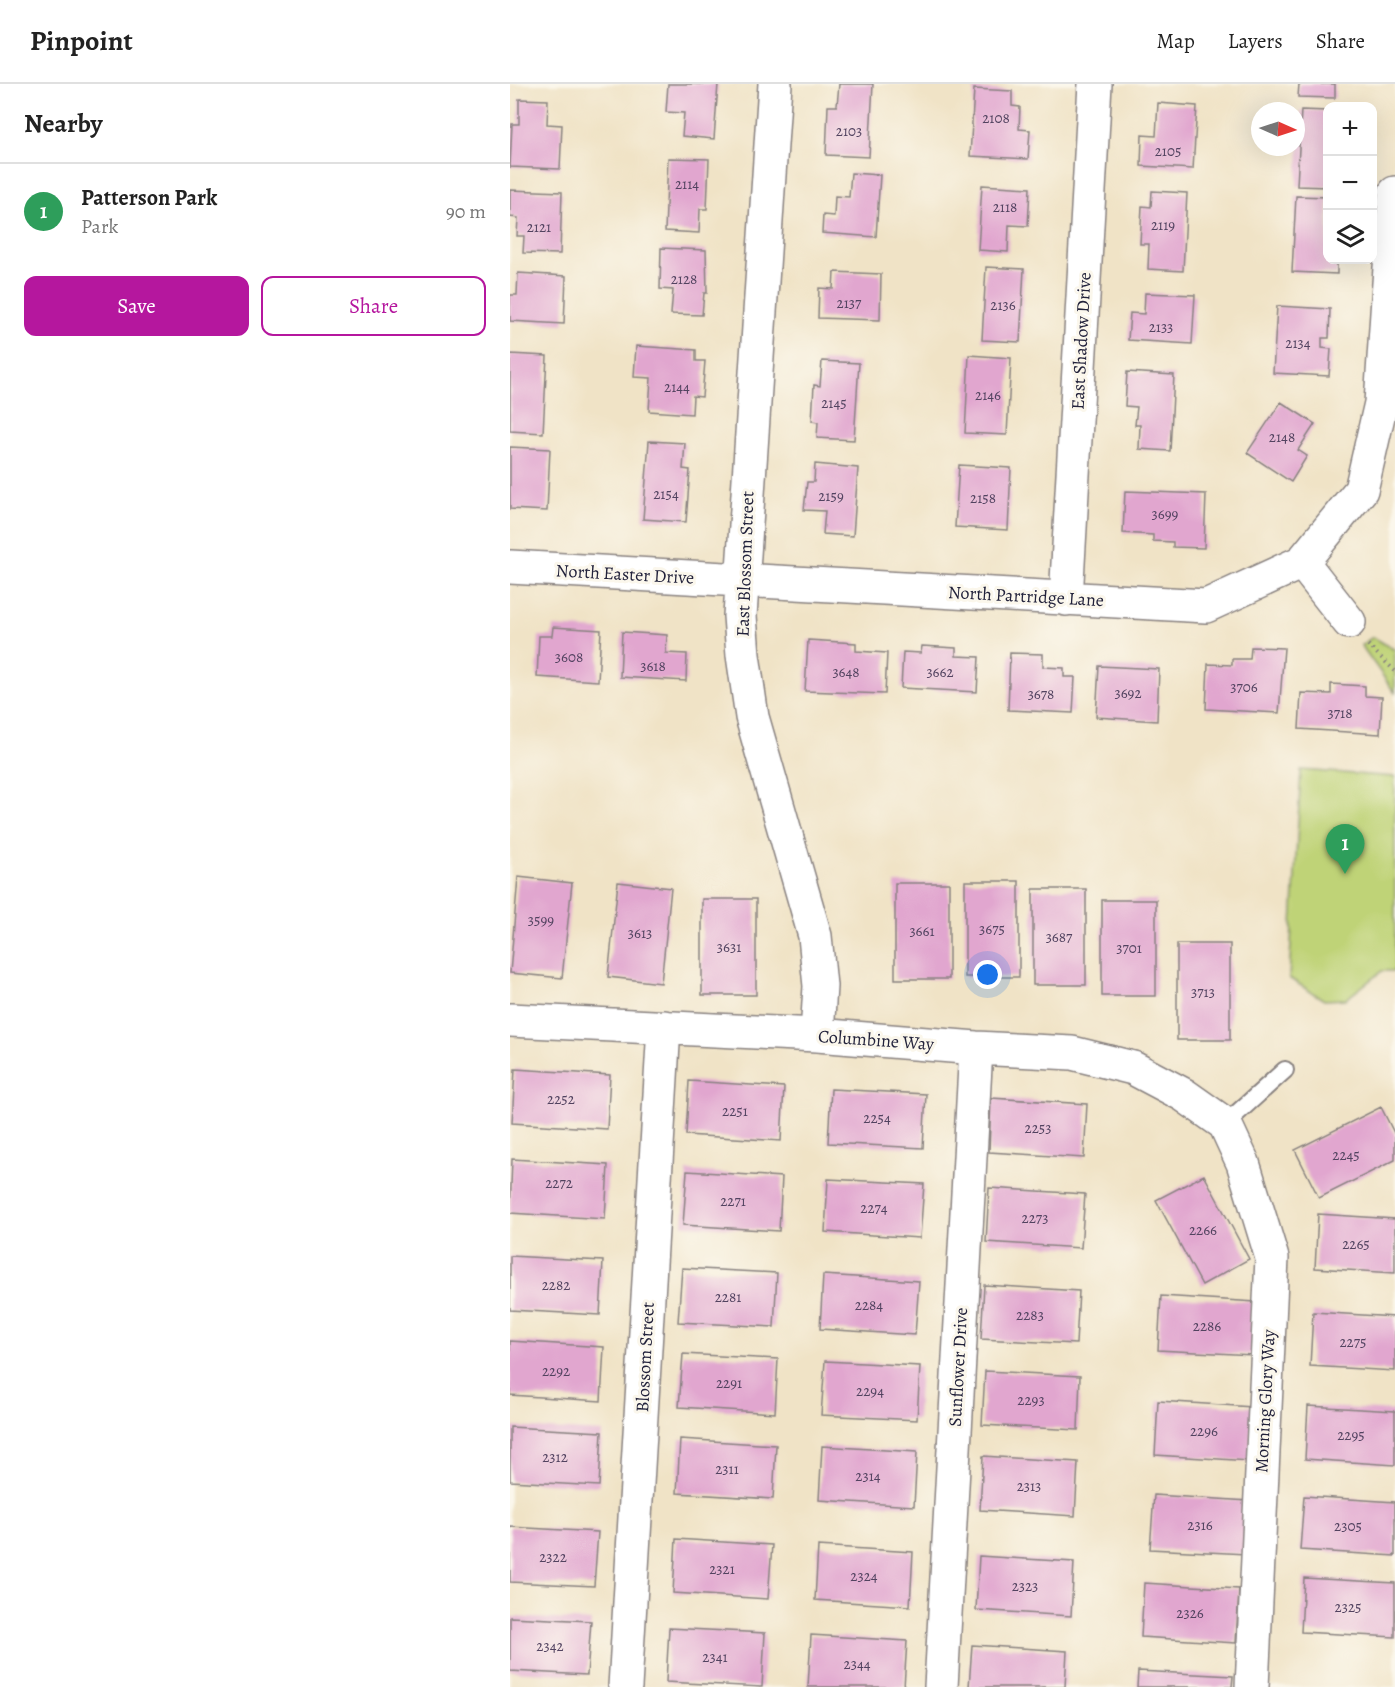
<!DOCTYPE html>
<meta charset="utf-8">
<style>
:root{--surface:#fff;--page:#f6f6f6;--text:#222;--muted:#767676;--line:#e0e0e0;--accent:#b5179e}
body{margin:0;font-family:Alegreya,serif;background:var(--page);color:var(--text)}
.controls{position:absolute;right:18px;top:18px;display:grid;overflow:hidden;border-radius:12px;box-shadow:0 6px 24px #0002}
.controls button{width:54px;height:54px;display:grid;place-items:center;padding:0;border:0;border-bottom:2px solid var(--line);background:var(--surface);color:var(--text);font:30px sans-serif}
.compass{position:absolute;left:741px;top:18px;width:54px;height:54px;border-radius:50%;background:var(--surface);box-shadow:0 6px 24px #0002;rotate:93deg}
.you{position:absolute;left:478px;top:891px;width:21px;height:21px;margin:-15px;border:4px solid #fff;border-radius:50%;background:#1a73e8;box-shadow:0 0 0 9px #1a73e833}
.badge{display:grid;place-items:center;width:39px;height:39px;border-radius:50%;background:var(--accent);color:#fff;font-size:20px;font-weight:700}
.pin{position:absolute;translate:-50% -50px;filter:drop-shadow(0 2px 3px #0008)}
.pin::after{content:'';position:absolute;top:32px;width:21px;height:18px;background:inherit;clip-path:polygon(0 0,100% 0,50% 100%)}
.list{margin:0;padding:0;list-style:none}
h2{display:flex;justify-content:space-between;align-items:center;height:78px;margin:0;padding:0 24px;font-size:26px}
h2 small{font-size:20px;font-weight:400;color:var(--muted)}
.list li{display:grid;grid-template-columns:39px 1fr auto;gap:18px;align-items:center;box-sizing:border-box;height:96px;padding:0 24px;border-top:2px solid var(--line)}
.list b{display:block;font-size:22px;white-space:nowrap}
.list p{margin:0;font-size:20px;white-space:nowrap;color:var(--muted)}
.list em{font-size:20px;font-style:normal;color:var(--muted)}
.actions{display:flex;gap:12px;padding:18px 24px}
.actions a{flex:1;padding:14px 0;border:2px solid var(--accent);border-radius:12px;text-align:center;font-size:21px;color:var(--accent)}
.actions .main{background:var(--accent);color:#fff}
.icon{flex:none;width:33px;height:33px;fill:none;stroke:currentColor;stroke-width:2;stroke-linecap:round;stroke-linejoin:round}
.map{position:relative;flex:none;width:885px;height:1603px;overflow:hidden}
header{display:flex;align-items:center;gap:36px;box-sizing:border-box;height:84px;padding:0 30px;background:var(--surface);border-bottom:2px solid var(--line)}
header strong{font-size:28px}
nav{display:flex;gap:33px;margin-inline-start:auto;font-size:21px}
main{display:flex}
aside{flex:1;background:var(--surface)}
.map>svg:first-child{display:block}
.green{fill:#bfd377;stroke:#707a59;stroke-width:1.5}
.building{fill:#e1a6cf}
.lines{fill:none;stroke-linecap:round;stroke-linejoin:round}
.lane-casing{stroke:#898280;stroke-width:20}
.street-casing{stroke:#898280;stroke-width:36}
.path{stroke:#898280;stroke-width:4;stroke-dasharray:1.5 4.5;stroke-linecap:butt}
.lane{stroke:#fff;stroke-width:16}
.street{stroke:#fff;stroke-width:33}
.labels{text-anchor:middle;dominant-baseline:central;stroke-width:6;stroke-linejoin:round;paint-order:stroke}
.number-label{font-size:15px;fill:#524360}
.street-label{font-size:18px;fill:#22223b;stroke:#fbf7ec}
</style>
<header>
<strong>Pinpoint</strong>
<nav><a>Map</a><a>Layers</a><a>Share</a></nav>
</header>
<main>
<aside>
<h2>Nearby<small></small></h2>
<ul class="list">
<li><span class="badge" style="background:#2e9e5b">1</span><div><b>Patterson Park</b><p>Park</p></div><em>90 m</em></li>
</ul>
<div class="actions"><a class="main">Save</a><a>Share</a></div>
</aside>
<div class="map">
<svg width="885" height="1603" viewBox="0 0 885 1603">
<rect width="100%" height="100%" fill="#fbf7ec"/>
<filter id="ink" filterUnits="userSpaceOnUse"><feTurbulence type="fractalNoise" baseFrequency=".0167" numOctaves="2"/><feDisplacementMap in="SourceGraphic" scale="12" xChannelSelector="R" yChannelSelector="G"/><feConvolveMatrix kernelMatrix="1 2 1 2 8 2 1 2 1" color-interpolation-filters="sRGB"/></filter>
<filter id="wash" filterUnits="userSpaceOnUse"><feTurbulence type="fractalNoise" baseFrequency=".008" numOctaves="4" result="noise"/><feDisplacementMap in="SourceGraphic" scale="24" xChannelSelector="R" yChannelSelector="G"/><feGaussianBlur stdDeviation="1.35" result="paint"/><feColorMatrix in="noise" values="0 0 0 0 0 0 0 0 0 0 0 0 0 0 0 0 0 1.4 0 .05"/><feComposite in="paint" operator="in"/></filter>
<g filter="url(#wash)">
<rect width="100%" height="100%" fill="#f0e3c6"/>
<path class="green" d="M863,553L885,566V609L851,561Z
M791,686L885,693V887H872L836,915L814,916L779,894Z"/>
<g id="blocks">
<path class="building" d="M158,0H208L204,55L172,52L174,29L156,28Z
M329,0H363L359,73L316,71L318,22H327Z
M789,0H825V14L788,13Z
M464,5L502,7V22L510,23L509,45L520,46L518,75L460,72Z
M9,15L38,16L37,40L52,41L50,85L0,83L2,40H9Z
M648,19L687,22L683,85L631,82L632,51L646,52Z
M791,26L818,27V103L787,102Z
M158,74L199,75L197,125H190L189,149L155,147Z
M341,89L370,91L366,153L312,149L313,131L324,132L325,112L339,113Z
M472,101L520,104L518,142L499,141L498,168L468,166Z
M0,106L52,108L50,170L13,169L14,152H7L8,134L0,133Z
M642,107L677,109L673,187L638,185L639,160H630L632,122L641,123Z
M786,112L818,113V176H827V190L782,188Z
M151,164L196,166L197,209H194L192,231L161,230L163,206L150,205Z
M476,183L514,185L510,258L472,256Z
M324,188L371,190L370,236L308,234L309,204L323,205Z
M8,189L56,192L54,240L0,237V211H7Z
M635,209L685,211L682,260L618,256L620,229L634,230Z
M767,222L820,225L819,254H812V264L821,265L819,292L763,289Z
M126,262L186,266V277H195L192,313L183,312L182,330L139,327L141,294L124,293Z
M0,270L37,272L33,349L0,347Z
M459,271L501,274L497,351L455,349Z
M312,277L349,279L344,356L307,354L308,338L302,337L304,301L310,302Z
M617,288L664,291L660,367L629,365L630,341H625L627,323L615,322Z
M771,318L805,340L788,366L797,372L781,398L737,369Z
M139,357L175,359L173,385L180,386L176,438L133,435Z
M0,363L40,365L37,427L0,425Z
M305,380L348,384L343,452L313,450L315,427L294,426L297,398H304Z
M449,381L501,384L498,446L445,443Z
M615,407L696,410L694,464L663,463V458L643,457V451L613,449Z
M43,543L91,546L88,597L27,593L29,552H42Z
M112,548L157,551L156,569L177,570L176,597L110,593Z
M298,556L346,559V567L377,569L375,610L295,607Z
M412,562L446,564V572L469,573L467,608L391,604L393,568L411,569Z
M741,563L774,564L769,629L696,625L698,580L722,581V575H740Z
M500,569L533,570V583L554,584V593H565L563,629L498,626Z
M589,582L649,585L647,637L586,633Z
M821,600L855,602V612L872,613L870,650L789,645L791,609L821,610Z
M8,793L62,799L52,894L0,889Z
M455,797H509V893H455Z
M108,798L161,804L151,899L98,893Z
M385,799H439V895H385Z
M523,805H576V901H523Z
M192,815H246V911H192Z
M592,816H646V912H592Z
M667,860H720V956H667Z
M5,985L100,991L97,1045L2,1039Z
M179,997L274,1003L271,1057L176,1051Z
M321,1005L416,1010L413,1064L318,1059Z
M481,1014L577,1020L574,1074L479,1068Z
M871,1023L885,1051V1076L809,1114L785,1066Z
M2,1075L98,1081L95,1135L0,1129Z
M177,1087L272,1093L269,1147L173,1141Z
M694,1091L739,1175L692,1201L646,1116Z
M318,1095L414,1100L410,1154L315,1148Z
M479,1104L575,1110L571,1164L476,1158Z
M808,1130L885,1135V1189L805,1184Z
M0,1172L93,1177L90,1231L0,1226Z
M172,1184L267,1189L264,1243L168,1238Z
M313,1191L409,1197L405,1251L310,1245Z
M474,1201L569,1207L566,1260L471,1255Z
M651,1212L746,1218L743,1271L648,1266Z
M803,1228L885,1233V1287L800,1282Z
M0,1257L94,1263L91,1317L0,1311Z
M173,1270L268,1275L265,1329L169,1323Z
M315,1277L410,1282L407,1336L311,1331Z
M475,1287L570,1292L568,1346L472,1341Z
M648,1317L743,1323L740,1377L645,1371Z
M798,1322L885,1327V1381L795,1375Z
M0,1343L92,1348L89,1402L0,1397Z
M170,1355L266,1361L263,1415L167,1409Z
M312,1362L407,1368L404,1422L309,1416Z
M473,1372L568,1378L565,1432L470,1426Z
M644,1411L739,1417L736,1470L640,1465Z
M794,1412L885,1418V1472L790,1466Z
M0,1443L88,1448L84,1502L0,1498Z
M166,1455L262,1461L258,1515L163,1509Z
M308,1462L403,1468L400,1522L305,1516Z
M469,1472L564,1478L561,1532L466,1526Z
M794,1494L885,1499V1553L791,1548Z
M634,1499L729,1505L726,1559L631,1553Z
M0,1533L81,1537L77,1591L0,1587Z
M159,1544L255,1549L252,1603L156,1598Z
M301,1551L397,1557L394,1603H298Z
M462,1561L557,1567L555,1603H459Z
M628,1587L723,1592L722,1603H627Z"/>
</g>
</g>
<g filter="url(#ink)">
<use href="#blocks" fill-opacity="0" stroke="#898280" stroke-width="1.5"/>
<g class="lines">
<defs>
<path id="lane" d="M715,1040L775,986"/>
<path id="street" d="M265,0L230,532L233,571L242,633L305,852L310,902L307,951
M792,478L839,538
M0,483L696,522L792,478L851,406L871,319L885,109
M556,515L585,0
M0,936L307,951L466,964L562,969L623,984L674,1011L715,1040L733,1079L762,1174L742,1603
M115,1603L154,943
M431,1603L466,964"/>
</defs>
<use href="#lane" class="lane-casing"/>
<use href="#street" class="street-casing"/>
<path class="path" d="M858,561L885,587"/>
<use href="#lane" class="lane"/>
<use href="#street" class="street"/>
</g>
</g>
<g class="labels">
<g class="number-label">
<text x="486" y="34">2108</text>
<text x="339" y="47">2103</text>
<text x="658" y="67">2105</text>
<text x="177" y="100">2114</text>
<text x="495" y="123">2118</text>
<text x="653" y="141">2119</text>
<text x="29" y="143">2121</text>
<text x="174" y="195">2128</text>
<text x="339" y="219">2137</text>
<text x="493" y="221">2136</text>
<text x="651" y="243">2133</text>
<text x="788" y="259">2134</text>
<text x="167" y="303">2144</text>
<text x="478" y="311">2146</text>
<text x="324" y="319">2145</text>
<text x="772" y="353">2148</text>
<text x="156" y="410">2154</text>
<text x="321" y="412">2159</text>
<text x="473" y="414">2158</text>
<text x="655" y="430">3699</text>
<text x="59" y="573">3608</text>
<text x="143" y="582">3618</text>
<text x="336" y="588">3648</text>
<text x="430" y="588">3662</text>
<text x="734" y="603">3706</text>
<text x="618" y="609">3692</text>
<text x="531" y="610">3678</text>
<text x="830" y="629">3718</text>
<text x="31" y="836">3599</text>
<text x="482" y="845">3675</text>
<text x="412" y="847">3661</text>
<text x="130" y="849">3613</text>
<text x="549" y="853">3687</text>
<text x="219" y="863">3631</text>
<text x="619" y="864">3701</text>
<text x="693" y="908">3713</text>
<text x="51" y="1015">2252</text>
<text x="225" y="1027">2251</text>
<text x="367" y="1034">2254</text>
<text x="528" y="1044">2253</text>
<text x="836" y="1071">2245</text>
<text x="49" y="1099">2272</text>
<text x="223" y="1117">2271</text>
<text x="364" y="1124">2274</text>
<text x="525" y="1134">2273</text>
<text x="693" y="1146">2266</text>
<text x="846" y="1160">2265</text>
<text x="46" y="1201">2282</text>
<text x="218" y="1213">2281</text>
<text x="359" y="1221">2284</text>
<text x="520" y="1231">2283</text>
<text x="697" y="1242">2286</text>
<text x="843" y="1258">2275</text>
<text x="46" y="1287">2292</text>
<text x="219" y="1299">2291</text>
<text x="360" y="1307">2294</text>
<text x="521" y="1316">2293</text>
<text x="694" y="1347">2296</text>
<text x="841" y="1351">2295</text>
<text x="45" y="1373">2312</text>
<text x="217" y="1385">2311</text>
<text x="358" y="1392">2314</text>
<text x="519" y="1402">2313</text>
<text x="690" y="1441">2316</text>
<text x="838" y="1442">2305</text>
<text x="43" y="1473">2322</text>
<text x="212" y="1485">2321</text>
<text x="354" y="1492">2324</text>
<text x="515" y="1502">2323</text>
<text x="838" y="1523">2325</text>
<text x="680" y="1529">2326</text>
<text x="40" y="1562">2342</text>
<text x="205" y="1573">2341</text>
<text x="347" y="1580">2344</text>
</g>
<g class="street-label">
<text transform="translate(571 257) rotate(-87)">East Shadow Drive</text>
<text transform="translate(235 480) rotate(-88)">East Blossom Street</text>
<text transform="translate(115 490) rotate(3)">North Easter Drive</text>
<text transform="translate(516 512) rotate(3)">North Partridge Lane</text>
<text transform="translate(366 956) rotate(4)">Columbine Way</text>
<text transform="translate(135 1273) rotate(-87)">Blossom Street</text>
<text transform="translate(448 1283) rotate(-87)">Sunflower Drive</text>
<text transform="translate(755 1317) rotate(-87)">Morning Glory Way</text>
</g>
</g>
</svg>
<div class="controls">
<button>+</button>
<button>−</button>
<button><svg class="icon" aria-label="layers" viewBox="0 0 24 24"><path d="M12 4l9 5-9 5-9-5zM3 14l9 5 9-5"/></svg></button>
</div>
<svg class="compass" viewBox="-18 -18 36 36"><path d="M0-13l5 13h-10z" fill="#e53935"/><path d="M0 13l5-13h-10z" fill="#767676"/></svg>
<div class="you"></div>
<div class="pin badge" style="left:835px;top:790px;background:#2e9e5b">1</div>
</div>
</main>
